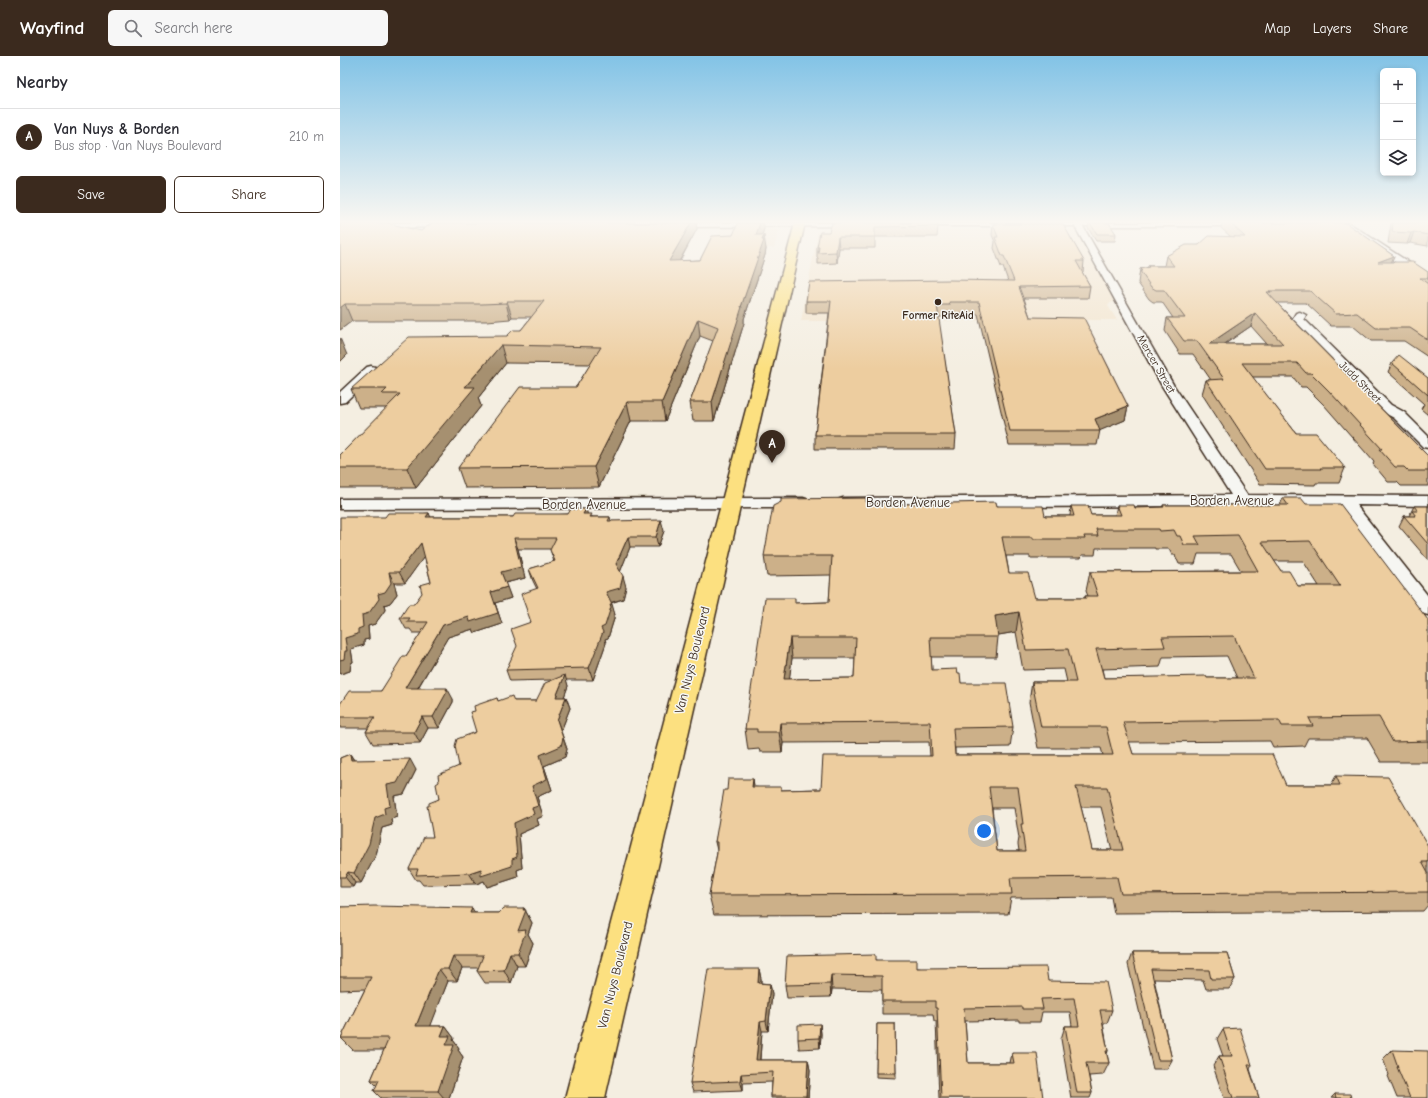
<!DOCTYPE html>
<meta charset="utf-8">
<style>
:root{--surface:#fff;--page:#f7f7f7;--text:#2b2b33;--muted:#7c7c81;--line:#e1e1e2;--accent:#3b2a1e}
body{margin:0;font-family:"Comic Neue",sans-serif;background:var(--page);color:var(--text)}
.controls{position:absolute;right:12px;top:12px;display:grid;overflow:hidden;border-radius:6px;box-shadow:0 2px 6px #0003}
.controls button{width:36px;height:36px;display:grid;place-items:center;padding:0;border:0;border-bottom:1px solid var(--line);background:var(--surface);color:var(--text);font:20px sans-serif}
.you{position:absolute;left:644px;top:775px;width:14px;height:14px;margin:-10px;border:3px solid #fff;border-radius:50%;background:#1a73e8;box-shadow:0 0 0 6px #1a73e833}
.badge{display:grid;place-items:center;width:26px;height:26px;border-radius:50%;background:var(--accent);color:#fff;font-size:13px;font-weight:700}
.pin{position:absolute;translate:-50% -33px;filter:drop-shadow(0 1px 2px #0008)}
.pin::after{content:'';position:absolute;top:21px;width:14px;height:12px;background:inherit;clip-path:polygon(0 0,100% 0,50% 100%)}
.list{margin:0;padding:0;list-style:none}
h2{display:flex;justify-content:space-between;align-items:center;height:52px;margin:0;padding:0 16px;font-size:17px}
h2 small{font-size:13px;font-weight:400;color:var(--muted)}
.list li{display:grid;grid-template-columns:26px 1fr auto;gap:12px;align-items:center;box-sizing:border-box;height:56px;padding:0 16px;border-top:1px solid var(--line)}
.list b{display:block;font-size:15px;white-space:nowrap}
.list p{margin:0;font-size:13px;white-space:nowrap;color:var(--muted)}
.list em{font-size:13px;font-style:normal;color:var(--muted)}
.actions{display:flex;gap:8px;padding:12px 16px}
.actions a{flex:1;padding:9px 0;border:1px solid var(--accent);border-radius:6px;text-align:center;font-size:14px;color:var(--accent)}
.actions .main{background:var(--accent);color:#fff}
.icon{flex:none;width:22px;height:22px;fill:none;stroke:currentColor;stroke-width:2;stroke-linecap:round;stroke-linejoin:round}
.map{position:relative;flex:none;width:1088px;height:1042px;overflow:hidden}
header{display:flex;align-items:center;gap:24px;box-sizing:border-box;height:56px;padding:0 20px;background:var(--accent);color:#fff}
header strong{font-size:19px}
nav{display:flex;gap:22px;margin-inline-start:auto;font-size:14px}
.search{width:280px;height:36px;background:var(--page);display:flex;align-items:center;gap:10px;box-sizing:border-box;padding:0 14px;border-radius:6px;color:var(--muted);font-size:15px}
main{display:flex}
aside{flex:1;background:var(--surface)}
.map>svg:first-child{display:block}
.built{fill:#f2e4cd}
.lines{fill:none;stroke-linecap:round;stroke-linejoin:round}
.minor-casing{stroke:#3b2a1e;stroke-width:3}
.secondary-casing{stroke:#3b2a1e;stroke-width:3}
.primary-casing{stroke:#3b2a1e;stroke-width:3}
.minor{fill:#f6f6f2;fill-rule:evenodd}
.secondary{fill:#f6f6f2;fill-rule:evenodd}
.primary{fill:#fce080;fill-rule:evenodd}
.wall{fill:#ccb089;stroke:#3b2a1e;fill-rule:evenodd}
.shaded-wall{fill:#a6906f;stroke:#3b2a1e}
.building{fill:#edcd9f;stroke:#3b2a1e;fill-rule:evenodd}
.poi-dot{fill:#3b2a1e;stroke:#f6f6f2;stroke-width:1.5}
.labels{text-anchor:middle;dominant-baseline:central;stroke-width:3;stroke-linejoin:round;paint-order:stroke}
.far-poi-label{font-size:11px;font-weight:bold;fill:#3b2a1e;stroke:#f6f6f2}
.far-street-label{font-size:11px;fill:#3b2a1e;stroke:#f6f6f2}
.street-label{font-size:13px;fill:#3b2a1e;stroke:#f6f6f2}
</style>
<header>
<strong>Wayfind</strong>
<div class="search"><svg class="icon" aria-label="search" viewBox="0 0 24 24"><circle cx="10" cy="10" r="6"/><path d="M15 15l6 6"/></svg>Search here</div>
<nav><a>Map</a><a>Layers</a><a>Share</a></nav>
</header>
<main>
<aside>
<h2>Nearby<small></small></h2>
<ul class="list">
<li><span class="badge">A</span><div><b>Van Nuys &amp; Borden</b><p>Bus stop · Van Nuys Boulevard</p></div><em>210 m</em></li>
</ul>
<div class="actions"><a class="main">Save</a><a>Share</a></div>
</aside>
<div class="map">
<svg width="1088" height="1042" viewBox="0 0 1088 1042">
<rect width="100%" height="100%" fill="#f4eee1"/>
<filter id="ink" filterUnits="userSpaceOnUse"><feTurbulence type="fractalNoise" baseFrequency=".025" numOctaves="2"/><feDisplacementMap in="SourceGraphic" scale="8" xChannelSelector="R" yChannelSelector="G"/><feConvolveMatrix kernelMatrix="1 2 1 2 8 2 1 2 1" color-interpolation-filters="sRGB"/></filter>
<g filter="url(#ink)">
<path class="built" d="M382,173H433L439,175L434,192H373Z
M483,173H736L779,244L770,247L768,250L777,264L461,265L478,175Z"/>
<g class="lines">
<defs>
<path id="minor" d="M733,167H741L834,330L907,439L1088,440V450L1016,449L1088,540V559L1081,557L999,449L503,452L497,450L495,447L497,444L503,442L891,439L822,330Z
M1000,167H1009L1088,219V227L1084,226Z
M960,256L966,259L964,263L1051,349L1064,356L1088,380V392L1083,391L1054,362L1041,355L954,266L952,264L956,257Z
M31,310L35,311L37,314L35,317L5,346L0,347V336L27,311Z
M463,442L469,444L471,447L469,450L463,452L0,453V443Z"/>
<path id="secondary" d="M0,167H123L124,168L119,171L0,172Z
M323,167H526L521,170L327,171L323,170Z
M562,167H933L928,170H567Z"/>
<path id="primary" d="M455,167H465L265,1042H225Z"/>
</defs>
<use href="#minor" class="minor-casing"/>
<use href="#secondary" class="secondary-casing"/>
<use href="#primary" class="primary-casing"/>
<use href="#minor" class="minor"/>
<use href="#secondary" class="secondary"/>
<use href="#primary" class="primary"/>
</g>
<path class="wall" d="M0,167L81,175L92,167H356L357,173L340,205L360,204L393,179L424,173L422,179L426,193L425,199L404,263V267L374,365H353L350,346L373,285L360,280L325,365H291L259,431L125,432L118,412L129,399L236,331L251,308L166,307L138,342L141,350L76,432H0V399L47,352H19L11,333L167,280L181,274L191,261H172L170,263L147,265H12L0,274Z
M492,167L598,170L597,181H535V192H499L497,207L478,208V202H477V191L489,176Z
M749,167H769L776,178L775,185H756L748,172Z
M882,167H1006L1054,200L1051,206L1088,216V301L1064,285H1031L1013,270H991L966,247H937L1088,400V430H1061L1057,426H1048L1033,408L1034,406L984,349L966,331H961L953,321H912L956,377L1005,412L999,427H976L975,429L920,428L862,338L866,324H871L853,298H840L825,275L827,262H833L822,246H813L809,243L798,227L800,213L808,212V210H824L826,200L859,189L891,181L881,172ZM911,270L927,288H885Z
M1051,167H1088V190L1070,187L1067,188L1048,187Z
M653,168L744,205L743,216H742L750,230L748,242H684L690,261L788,350L785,364L760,374L757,389H669L638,258H609V261H598L616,379L615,393H475V379L489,257H466V245L668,225L663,211H661L654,192L655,186L652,179Z
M1052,307L1088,322V359L1081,353L1084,348L1048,316Z
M943,442L966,448L1088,564V706H1041L1027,682H968L964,690L933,691L930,685L789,686L793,698L946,729H991L996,720L1088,790V849L1083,855L774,857L771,841L671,842L668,858L374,859L369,839L377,797V794L375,786L387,734L413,723L414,731L441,734L481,733L590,700L589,686L443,687L442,696H420L419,693L408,694L405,673L456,547L489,546L491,519L427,520L424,500L526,447L657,450L705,460H730L731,450L751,459H775L777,449L795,452L823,451V449H940ZM756,492H815V493H829L832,499H835L839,508H855L858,498H891L901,515L750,516L746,535L748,540H745V542H695L669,517L666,500H690V502H741L742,499H755ZM934,505H963L979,530H958L941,515ZM676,576L683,614L724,613L727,626H692L689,646L698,692H761L763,699H615V692L670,691L673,671L621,627L618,617L592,614L591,601H656L658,581V579ZM887,600L897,622H764L762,613L820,611L823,601ZM452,602H515L514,622L449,623ZM741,751H761L772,794H752L745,767ZM652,752H674L679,782L678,788L679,795H657Z
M1074,450H1088V504L1059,470L1064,460H1069Z
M89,457L90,461H173L228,458H247L253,461H270L271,465L324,475L318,491H290L280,516L286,531L283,543L271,547L275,559H274V563L268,582L265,583L266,587L253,624H226L228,630L224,641H226L230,652L221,675L227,693L225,701L204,710L212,734L197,741L203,760L197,763L199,769L179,778L182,812L177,814L178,821L147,831L144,825L136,828L83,829L79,824H76L69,813L93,781L89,750L99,743V726L119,710L136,676L135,655L157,642L158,645H196L211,624L170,625L166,614L191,566L197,533L193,525L189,513L214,506L210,493H178L185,522L165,527L171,542L155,547L162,568L135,577L133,573L108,581L78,632L113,643V646L99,672H88L80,687L33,688L26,676L28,672H0V648L41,635L66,600L81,577H73L70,573H66L60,562L74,548L91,526L84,500L65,527H54L57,538L50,547L44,549L45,554L35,568L28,570L29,583L24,584V589L11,593L13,606L11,607L10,615L0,618L45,461Z
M10,698L14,704L76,714L64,738L54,740L57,761L51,763L52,769L42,772L36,799L21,827H15L13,831H0V702Z
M0,851L135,857H159L184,852L192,867L188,878L193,887L185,910H177L171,927H145L137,915L138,912H122L117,925H108L90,970H105L114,982L113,984L119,992L118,994L123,1001L109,1042H41L34,1035L37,1030L31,1024L44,994H13L1,982L25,933L0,934Z
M792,897H887L895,923L889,933H866L863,924L814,923L832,1004L827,1013H813L788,908Z
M536,904L577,912L708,925L772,954L767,967H763L768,995L767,998L769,1007L763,1019L749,1020L752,1037L750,1042H731L721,983L725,970H732L730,956H702L700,966H679V964L625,965L628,1007H670L672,997L703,1042H599L596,965H594L593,958H542V934L492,933L491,941L447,942L445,929Z
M419,913L421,923V927L430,928L432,938L428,975H422L420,1004H468L470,1014L468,1042H431V1040L432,1026L403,1027V1034L353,1036L350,1027Z
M480,968L481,978L480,992L459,993L458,983Z
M537,968H555L556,1022L536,1021Z
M883,973L912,1009L910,1013L919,1042H884L873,1010L879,1000H883L877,983Z
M1052,994L1088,1042H1057L1048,1020L1049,1019L1043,1003Z
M995,1038L1011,1042H991Z"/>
<path class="shaded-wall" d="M351,167H356L357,173L331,220L329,205Z
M420,167H424V173L417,193L416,179Z
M1074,176L1070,187L1067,188L1071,177Z
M424,179L426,193L425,199L404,263V267L374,365L372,346L401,251Z
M498,181L499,192L497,207L496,196Z
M1054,200L1049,211L1038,206Z
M167,245L172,261L170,263L166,247Z
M5,248L12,265L0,274V252Z
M915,257L911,270L867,300L869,288Z
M358,263L360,280L325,365L322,346Z
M0,282L7,299L0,306Z
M161,289L166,307L138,342L141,350L76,432L67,412L125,331Z
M287,346L291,365L259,431L254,411Z
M788,350L785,364L759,375L755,363Z
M246,453L249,463L243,458Z
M89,457L93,467L86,461Z
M321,464L324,475L318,491L316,481Z
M288,481L290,491L279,519L276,508Z
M174,482L178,493L185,522L165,527L161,516Z
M81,487L86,498L65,527L59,516Z
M49,516L54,527L57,538L50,547L44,549L45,554L35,568L28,570L29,583L24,584V589L11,593L13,606L11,607L10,615L0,618V604L5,582L18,573L22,559L38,538Z
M283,520L286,531L283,543L269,547L266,536Z
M167,531L171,542L155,547L162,568L135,577L133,573L108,581L71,643L65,632L103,569L151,536Z
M270,548H272L275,559H274V563L268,582L265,583L266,587L253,624L249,612L261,572Z
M679,556L676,576L653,580L655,560Z
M450,582L452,602L447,643L444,623Z
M225,619L228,630L220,652L216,641Z
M107,632L113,643V646L99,672L93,661Z
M226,641L230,652L221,675L217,664Z
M82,661L88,672L80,687L74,676Z
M440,667L443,687L442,696L439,676Z
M223,682L227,693L225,701L204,710L212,734L197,741L203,760L197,763L199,769L179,778L182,812L177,814L178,821L147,831L144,825L136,828L129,817L172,803L174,767L192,752V730L200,699Z
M10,698L17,709L11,704Z
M70,703L76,714L64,738L54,740L57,761L51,763L52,769L42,772L36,799L21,827L14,817L47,729Z
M413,723L416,743L412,731Z
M8,816L15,827L13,831L5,821Z
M132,852L140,865L130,857Z
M184,852L192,867L188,878L193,887L185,910L178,897V875Z
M170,897L177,910L171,927L164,914Z
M113,900L122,912L117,925L108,913Z
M99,913L108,925L86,982L76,970Z
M419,913L421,923L420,937L418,927Z
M491,919L492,933L491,941L490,928Z
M430,928L432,938L428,975L426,965Z
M420,966L422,975L419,1013L416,1004Z
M480,968L481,978L480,992L479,982Z
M105,970L114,982L113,984L119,992L118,994L123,1001L109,1042H104L98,1035L106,989L101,980Z
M468,1004L470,1014L468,1042H466Z
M401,1018L403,1027V1034L400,1025Z"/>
<path class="building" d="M0,167H47L81,175L92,167H351L329,205L360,204L372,180L393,179L398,167H420L416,179H424L422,184H424L401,251H402L372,346H350L378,271L358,263L322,346H287L254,411L118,412L127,399H129L180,331H236L261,291L161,289L125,331H135L67,412H0V399L60,338H42L47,333H11L69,281L167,280L173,274H181L204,245H167L166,247L142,248H5L0,252Z
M492,167H597L598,170L535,171V181H498L496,196L478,197L479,191H477L480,176H489Z
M750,167H769L776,178H757Z
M890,167H1006L1054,200L1038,206H1073L1088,216V222H1080L1088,228V284L1070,272H1036L1017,257L996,258L970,235H929L931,236H927L948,259L1088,400V415H1068L1064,411H1055L1039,393H1042L989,335L971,317H966L957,307H902L956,377H976L1005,412H980L981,413H925L866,324L884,323L857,285H844L827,262H845L824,234H816L811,231L800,215H802L800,213L809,211L808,210H834L826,200L846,189H859L869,180L905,181ZM915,257L943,288H869Z
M1053,167H1088V179L1074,176L1071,177L1052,176Z
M653,168H723L744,205H736L750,230L679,231L690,261L744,262L788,350L755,363L760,375H670L639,246H609L610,249H597L616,379H475L491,245H466L469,226L610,224L674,225L664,200H662L655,181H658Z
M1059,299L1088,322V339L1052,307Z
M526,442V447L562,448L656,446L657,450H703L705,460H734L731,450H748L751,459H781L777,449H794L795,452L824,451L823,449H948L943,442H961L966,448H1000L1088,564V685L1053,686L1039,661L969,662L973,670H942L939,664L783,666L793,698H932L946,729H1000L996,720L1048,721L1088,790V806H1082L1088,817V836L781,838L777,821L670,822L672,838L369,839L377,797V786H375L384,734H387L388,723H413L412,731H441V734L481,733L483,700H592L590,666L440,667L439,676H417V673H405L425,542H455V547L489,546L492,500H424L433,450L441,446V443ZM756,473H819L820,475L834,474L837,480H840L844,489H860L855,480L898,479L918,515L750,516L758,540H745L746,542H695L688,517H669L662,481H693V483H745L744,480H758ZM970,485L1000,530H958L949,515H941L922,486ZM679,556L686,594L728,593L736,626H692L701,671H766L773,699H615L613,672L673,671L666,627H621L620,617H618L617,613L592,614L590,581H658L655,560ZM894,580L914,622H867L866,620L764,622L756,593L825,591L822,581ZM450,582H516L514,622L444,623ZM649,731H678L683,768H681L685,795H657ZM736,731H767L783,794H752L746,767H745Z
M1074,450H1088V488L1064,460H1076L1072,455H1078Z
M231,453H246L243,458H252L250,461H270L268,465L321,464L316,481H288L276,508L283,520L280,532L266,536L272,548H270L271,551L265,570L261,572L263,576L249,612L166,614L177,590L171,573L191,566L181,538L198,532L189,513L215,505L210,494L216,482H174L181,511L161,516L167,531L151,536L158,557L130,566L129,561L103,569L65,632H107L106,634H108L93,661H82L74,676H26L35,661H0V648L9,635H41L63,600H66L88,566H67L70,562H60L69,548H74L82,537L80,529L91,526L81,487L59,516H49L51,527L45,536L38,538L39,543L29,557L22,559L23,571L18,573V578L5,582L7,595H5L4,603L0,604V461H45L48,457H89L86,461H173L175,458H228Z
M225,619L216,641H226L217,664L223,682L221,690L200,699L207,723L192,730L198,750L192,752L194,758L174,767L177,801L172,803V810L141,820V813L129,817L76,819L78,813H69L84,781H93L87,750H89V747L99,743L96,728L99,726L98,719L119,710L115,690L117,683L136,676L130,656L135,655L134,650L157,642L158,645L172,640L174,645H196L205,627Z
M10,698L11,704L70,703L57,727L47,729L50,750L44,752L45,758L35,762L29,788L14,817L8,816L5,821H0V702Z
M34,850L132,852L130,857H159L164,852H184L183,854H186L178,875L186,874L178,897H170L164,914L137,915L143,900H113L108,913H99L76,970H105L101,980H110L106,989H114L98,1035H34L39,1024H31L49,982H1L31,921H0V851Z
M792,897H887L895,923H871L869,914L811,913L832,1004H818Z
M536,898V904H577V912L706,911L708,925L766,926L772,954H760L768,995H766L769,1007H746L752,1037H737L725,970H739L734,942L701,943L703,953H682V951L624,952L628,1007H674L672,997H697L703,1042H601L597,952H595V945H542V920L491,919L490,928L445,929L447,900Z
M368,913H419L418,927L430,928L426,965L420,966L416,1004H468L466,1040H431L433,1016L401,1018L400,1025L350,1027Z
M480,968L479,982L458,983V969Z
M537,968H555L556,1017H536Z
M900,972L912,1009H908L919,1042H893L879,1000H892L883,973Z
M1052,994L1088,995V1042H1070L1057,1011H1058Z
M995,1038H1010L1011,1042H996Z"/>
</g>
<linearGradient id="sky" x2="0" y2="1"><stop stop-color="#82c3e6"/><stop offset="0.53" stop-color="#faf7f2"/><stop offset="1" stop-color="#faf7f2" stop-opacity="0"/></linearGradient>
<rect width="1088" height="313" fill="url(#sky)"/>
<circle class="poi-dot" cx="598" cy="246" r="4"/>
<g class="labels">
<g class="far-poi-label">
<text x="598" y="259">Former RiteAid</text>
</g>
<g class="far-street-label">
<text transform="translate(816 308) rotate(60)">Mercer Street</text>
<text transform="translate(1020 326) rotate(45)">Judd Street</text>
</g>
<g class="street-label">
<text x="892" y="444">Borden Avenue</text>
<text x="568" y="446">Borden Avenue</text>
<text x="244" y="448">Borden Avenue</text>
<text transform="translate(352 604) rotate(-76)">Van Nuys Boulevard</text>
<text transform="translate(275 919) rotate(-76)">Van Nuys Boulevard</text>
</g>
</g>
</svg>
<div class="controls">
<button>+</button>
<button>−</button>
<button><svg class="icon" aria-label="layers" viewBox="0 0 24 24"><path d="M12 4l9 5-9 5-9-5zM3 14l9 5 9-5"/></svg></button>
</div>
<div class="you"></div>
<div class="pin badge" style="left:432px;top:407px">A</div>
</div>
</main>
